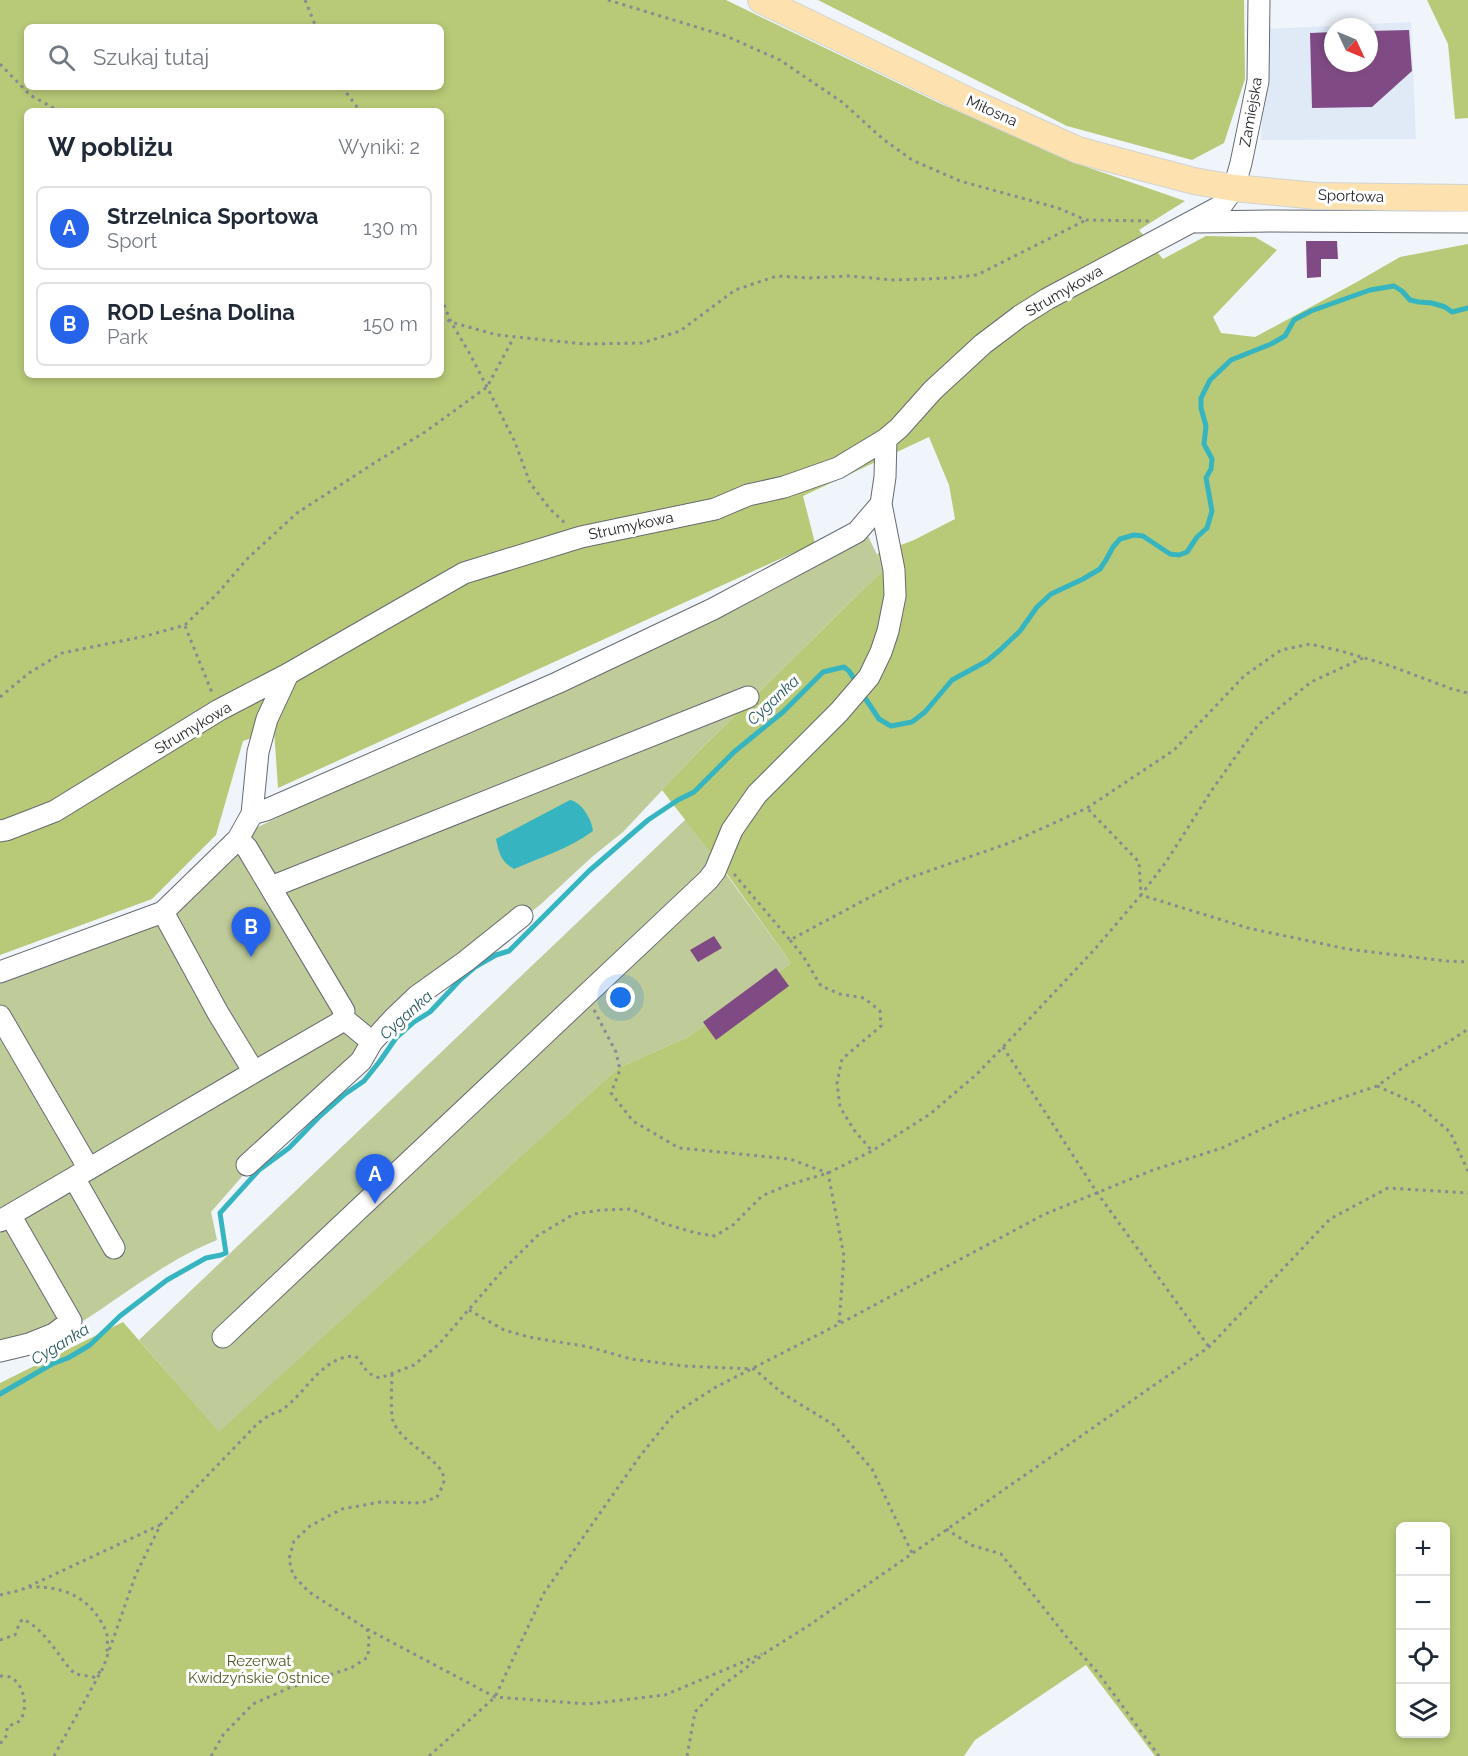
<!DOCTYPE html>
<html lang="pl">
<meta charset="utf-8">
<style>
:root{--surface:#fff;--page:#f2f2f3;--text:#1f2937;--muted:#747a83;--line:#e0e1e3;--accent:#2563eb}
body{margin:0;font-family:Raleway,sans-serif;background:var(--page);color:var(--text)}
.controls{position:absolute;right:18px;bottom:18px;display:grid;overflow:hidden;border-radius:9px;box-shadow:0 3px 9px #0003}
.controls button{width:54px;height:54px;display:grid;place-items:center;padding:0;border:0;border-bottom:2px solid var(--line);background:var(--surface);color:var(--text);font:30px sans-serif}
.compass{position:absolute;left:1324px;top:18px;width:54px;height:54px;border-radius:50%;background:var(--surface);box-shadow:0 3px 9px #0003;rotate:134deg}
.you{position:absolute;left:621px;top:998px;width:21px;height:21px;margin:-15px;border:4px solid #fff;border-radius:50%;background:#1a73e8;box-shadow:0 0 0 9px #1a73e833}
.badge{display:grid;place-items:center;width:39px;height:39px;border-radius:50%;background:var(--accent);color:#fff;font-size:20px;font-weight:700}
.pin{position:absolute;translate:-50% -50px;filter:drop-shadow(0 2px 3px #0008)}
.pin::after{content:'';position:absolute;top:32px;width:21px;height:18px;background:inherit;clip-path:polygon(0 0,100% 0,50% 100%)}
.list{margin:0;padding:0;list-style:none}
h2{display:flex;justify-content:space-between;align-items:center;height:78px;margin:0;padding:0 24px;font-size:26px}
h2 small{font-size:20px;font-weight:400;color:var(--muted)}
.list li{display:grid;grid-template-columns:39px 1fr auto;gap:18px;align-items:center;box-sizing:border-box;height:84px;margin:0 12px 12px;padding:0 12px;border:2px solid var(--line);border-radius:9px}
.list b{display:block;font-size:22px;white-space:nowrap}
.list p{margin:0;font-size:20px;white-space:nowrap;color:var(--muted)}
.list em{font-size:20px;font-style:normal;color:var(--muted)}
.icon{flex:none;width:33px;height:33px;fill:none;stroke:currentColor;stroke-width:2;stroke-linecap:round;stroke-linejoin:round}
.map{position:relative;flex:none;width:1468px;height:1756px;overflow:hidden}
.search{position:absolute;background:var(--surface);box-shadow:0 3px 9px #0003;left:24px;top:24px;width:420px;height:66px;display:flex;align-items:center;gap:15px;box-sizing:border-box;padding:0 21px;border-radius:9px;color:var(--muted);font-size:22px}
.panel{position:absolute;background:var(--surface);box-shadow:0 3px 9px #0003;left:24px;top:108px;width:420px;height:270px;border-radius:9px}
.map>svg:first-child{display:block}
.built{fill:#dfeaf6;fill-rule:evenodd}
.green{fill:#bfcb99}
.forest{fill:#b8ca78;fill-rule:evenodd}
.water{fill:#36b5c0}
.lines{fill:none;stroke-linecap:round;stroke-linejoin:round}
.stream{stroke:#36b5c0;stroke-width:5}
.building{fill:#804b84}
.minor-casing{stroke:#656a70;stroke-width:23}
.major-casing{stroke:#d2d3d3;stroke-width:28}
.path{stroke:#888c91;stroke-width:3;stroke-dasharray:3 4.5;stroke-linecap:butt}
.minor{stroke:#fff;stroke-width:21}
.major{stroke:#fde2b0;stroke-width:26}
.labels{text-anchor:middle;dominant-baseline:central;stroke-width:6;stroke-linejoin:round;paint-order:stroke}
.street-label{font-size:15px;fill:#1f2124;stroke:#fff}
.park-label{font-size:15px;fill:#4d591e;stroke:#fff}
.water-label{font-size:16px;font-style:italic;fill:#25585d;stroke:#fff}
</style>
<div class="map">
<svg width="1468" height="1756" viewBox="0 0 1468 1756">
<rect width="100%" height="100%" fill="#eff5fb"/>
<path class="built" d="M1411,22L1416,139L1261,140L1267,29ZM1333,27H1369V63H1333Z"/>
<path class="green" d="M868,536L884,569L698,752L623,832L593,856L541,904L450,977L246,1172L211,1212L217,1240C160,1263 116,1302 64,1333C45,1345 21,1351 0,1359V966L157,906L235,827L249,831L770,587Z
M686,819L791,963L688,1037L618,1068L219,1433L139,1340Z"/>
<path class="forest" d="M0,0H726L939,103L1087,167L1185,201L1139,230L1163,259L1206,236L1255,237L1277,250L1213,317L1221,333L1255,337L1355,283L1400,257L1468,244V1756H1155L1086,1665L975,1740L964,1756H0V1383L123,1322L219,1432L618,1068L688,1037L791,963L727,874L662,790L698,752L884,569L877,554L914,540L955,519L949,485L929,437L803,496L815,543L278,788L274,730L243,741L216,835L152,899L0,955ZM27,27H441V87H27ZM27,111H441V375H27ZM1400,1526H1446V1734H1400Z
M818,0H1244L1245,79L1224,143L1192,160L1067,126Z
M1427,0H1468V118L1455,119L1448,44Z"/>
<path class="water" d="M570,800C582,802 592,820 593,831C569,849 541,857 514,869C501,862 499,853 496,839Z"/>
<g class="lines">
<path class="stream" d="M863,695L879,719L891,726L912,722L925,712L952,680L987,661L1000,650L1020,631L1037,607L1051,594L1083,579L1100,569L1106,560L1113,547L1120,539L1134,535L1143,536L1170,554L1179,555L1187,552L1197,537L1207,528L1212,511L1206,478L1211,469L1212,459L1204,444L1206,426L1201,408V398L1210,380L1231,360L1271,344L1285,336L1294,320L1311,311L1370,290L1394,286L1402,291L1410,300L1419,302L1432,303L1445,307L1452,312L1468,308
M0,1394L52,1364L68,1358L90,1345L120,1316L167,1280L206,1258L221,1255L226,1253L220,1213L259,1170L289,1148L319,1117L345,1094L364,1081L380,1061L396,1038L414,1022L430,1012L461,979L475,967L496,955L509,951L589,871L648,820L678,800L694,792L734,752L783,712L823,672L844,667L849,671L855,680"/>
</g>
<path class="building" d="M1409,30L1412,71L1372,107L1312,108L1310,33L1333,32V63H1369V31Z
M1306,241H1337L1338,259H1321V277L1307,278Z
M714,936L722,948L698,962L690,950Z
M776,968L789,986L716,1040L703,1022Z"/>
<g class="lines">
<defs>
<path id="minor" d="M1196,222L1270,221L1468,222
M288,674L267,719L258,752L252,814L266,810L557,683L713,609L857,532L881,504
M0,831L6,830L55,811L219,710L288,674L464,573L581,537L715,509L748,495L784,487L838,468L886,439L899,428L933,390L983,344L1020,316L1047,299L1221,206L1234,188L1241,163L1258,81L1259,0
M238,839L247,848L344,1011L343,1018L339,1023L254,1072
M271,887L748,697
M0,972L163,912
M0,1016L89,1169
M343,1018L372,1042L394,1018L417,996L466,961L522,916
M247,1165L361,1061L372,1042
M74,1178L114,1248
M0,1221L254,1072L218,1013L163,912L238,839L252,814
M223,1337L708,880L715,871L732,830L757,794L839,712L869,677L881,652L888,631L895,596L894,570L881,504L885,477L886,439
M0,1351L29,1344L54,1334L71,1321L10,1215"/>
<path id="major" d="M761,0L971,102L1078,150L1122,162L1194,181L1234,188L1317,196L1468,198"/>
</defs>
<use href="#minor" class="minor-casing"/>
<use href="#major" class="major-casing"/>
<path class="path" d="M305,0L316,27
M608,0L726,36L780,60L842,102L883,139L912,160L960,181L1058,208L1086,220L1151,221
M0,64L30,95L59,111
M342,87L360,111
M441,298L451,322L470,354L515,442L530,483L550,509L566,524
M441,316L451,322L497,335L585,344L642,343L680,331L735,290L777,276L809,278L849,276L894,280L950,278L977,275L1086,220
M185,626L213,695
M1363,658L1311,682L1258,725L1212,790L1166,862L1141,895L1248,928L1347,949L1446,961L1468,962
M0,697L29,673L62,653L146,636L185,625L217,594L247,559L297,513L379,460L425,432L487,387L514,337
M734,874L790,940L900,881L1012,842L1087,808L1174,750L1244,676L1281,650L1310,644L1341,651L1388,665L1452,689L1468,693
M790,940L803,956L821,986L840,994L864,998L880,1011L881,1026L842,1059L837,1083L840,1107L854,1130L872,1151
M594,1010L616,1052L620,1070L611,1093L633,1121L679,1148L790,1159L828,1173L844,1256L839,1324
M1003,1047L1098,1194L1209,1347
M1377,1086L1417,1104L1450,1132L1468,1171
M469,1310L504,1330L529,1337L589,1347L631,1359L684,1366L754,1369L782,1393L834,1425L872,1469L912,1553
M946,1529L971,1545L1001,1554L1073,1645L1099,1674L1159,1756
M29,1587C55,1586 79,1592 96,1614C100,1620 105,1627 107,1635C108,1640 107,1648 107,1654
M0,1595L21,1590L160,1525
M367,1629L495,1697L588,1704L665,1695L762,1654
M0,1640L15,1635L20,1622L23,1619C47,1631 57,1656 75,1674L94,1677L101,1671
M0,1676C3,1676 7,1676 10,1677C24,1683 29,1709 20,1720C17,1724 12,1724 7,1727V1735L0,1744
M54,1756L103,1668L136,1574L161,1524L258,1423C262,1421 266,1417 270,1415C274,1413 279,1412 283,1409C307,1392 322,1356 355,1356C366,1366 363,1373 380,1378L414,1365L439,1344L503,1270L537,1236L574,1214L601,1210L631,1209L665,1224L696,1233L715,1236L733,1225L762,1196L788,1185L828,1173L872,1151L930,1114L977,1074L1003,1047L1095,949L1141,895L1139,862L1087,808
M211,1756L223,1735L253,1704L289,1688L351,1668L368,1657L369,1638L367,1629L309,1592L293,1575L289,1559L294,1541L310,1526L342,1509L381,1502L421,1503L437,1497C439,1492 444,1485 444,1480C444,1460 401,1444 393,1421C390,1412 392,1384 392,1373
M429,1756L495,1697L544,1593L640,1456L674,1414L716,1387L839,1324L1045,1214L1153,1170L1222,1148L1291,1115L1377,1086L1405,1066L1450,1041L1468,1029
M687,1756L695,1712L714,1692L768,1651L808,1626L1209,1347L1330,1219L1388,1188L1468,1193"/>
<use href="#minor" class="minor"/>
<use href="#major" class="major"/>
</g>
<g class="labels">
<g class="street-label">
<text transform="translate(992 111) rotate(24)">Miłosna</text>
<text transform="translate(1251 112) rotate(-80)">Zamiejska</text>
<text transform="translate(1351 196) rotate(2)">Sportowa</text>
<text transform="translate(1064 291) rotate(-30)">Strumykowa</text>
<text transform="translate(631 526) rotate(-12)">Strumykowa</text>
<text transform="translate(193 728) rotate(-31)">Strumykowa</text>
</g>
<g class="park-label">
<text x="259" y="1661">Rezerwat<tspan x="259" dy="17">Kwidzyńskie Ostnice</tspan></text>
</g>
<g class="water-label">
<text transform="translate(773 700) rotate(-43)">Cyganka</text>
<text transform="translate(406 1015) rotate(-42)">Cyganka</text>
<text transform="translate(60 1344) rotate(-31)">Cyganka</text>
</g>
</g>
</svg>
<div class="controls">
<button>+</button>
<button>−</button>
<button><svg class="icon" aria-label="locate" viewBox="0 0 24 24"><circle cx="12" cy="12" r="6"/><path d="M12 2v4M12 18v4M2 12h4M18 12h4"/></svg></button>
<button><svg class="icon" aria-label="layers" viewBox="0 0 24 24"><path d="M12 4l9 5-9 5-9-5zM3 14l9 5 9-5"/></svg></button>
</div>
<svg class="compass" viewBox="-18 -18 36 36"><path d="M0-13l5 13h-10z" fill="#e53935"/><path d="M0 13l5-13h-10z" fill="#747a83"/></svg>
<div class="you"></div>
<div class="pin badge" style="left:375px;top:1204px">A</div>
<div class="pin badge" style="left:251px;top:957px">B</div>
<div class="search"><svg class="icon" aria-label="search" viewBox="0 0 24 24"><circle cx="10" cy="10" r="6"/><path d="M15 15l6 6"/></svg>Szukaj tutaj</div>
<section class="panel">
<h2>W pobliżu<small>Wyniki: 2</small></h2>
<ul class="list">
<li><span class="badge">A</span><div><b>Strzelnica Sportowa</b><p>Sport</p></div><em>130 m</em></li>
<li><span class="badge">B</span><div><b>ROD Leśna Dolina</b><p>Park</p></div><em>150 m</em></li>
</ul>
</section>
</div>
